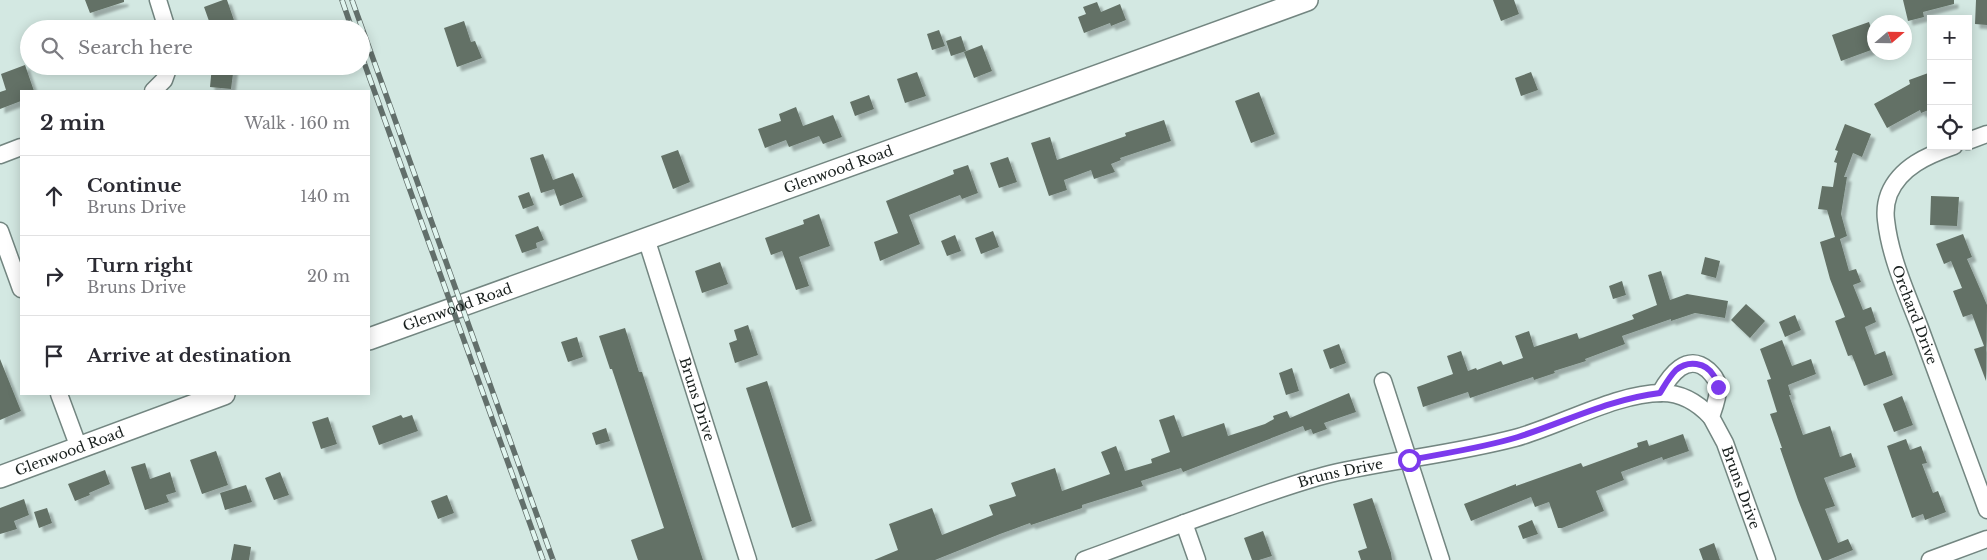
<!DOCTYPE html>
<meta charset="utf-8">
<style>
:root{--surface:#fff;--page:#f2f2f3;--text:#2b2b33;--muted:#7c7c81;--line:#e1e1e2}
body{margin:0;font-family:"Libre Baskerville",serif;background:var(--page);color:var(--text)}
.controls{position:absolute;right:15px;top:15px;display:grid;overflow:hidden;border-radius:0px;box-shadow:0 2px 12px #0003}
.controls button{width:45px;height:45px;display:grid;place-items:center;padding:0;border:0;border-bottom:1px solid var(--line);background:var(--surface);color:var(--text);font:25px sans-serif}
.compass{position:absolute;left:1867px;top:15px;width:45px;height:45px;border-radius:50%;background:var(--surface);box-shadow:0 2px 12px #0003;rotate:70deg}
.stop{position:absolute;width:15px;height:15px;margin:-11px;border:4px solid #7c3aed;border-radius:50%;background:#fff}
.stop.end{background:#7c3aed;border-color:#fff;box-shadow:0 1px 5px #0008}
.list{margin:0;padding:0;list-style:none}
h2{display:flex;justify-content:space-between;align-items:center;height:65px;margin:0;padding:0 20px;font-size:21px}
h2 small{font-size:16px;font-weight:400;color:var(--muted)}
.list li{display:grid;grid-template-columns:32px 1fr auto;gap:15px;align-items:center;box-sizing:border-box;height:80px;padding:0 20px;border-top:1px solid var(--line)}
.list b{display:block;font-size:19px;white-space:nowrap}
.list p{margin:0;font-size:16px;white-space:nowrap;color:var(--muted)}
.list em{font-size:16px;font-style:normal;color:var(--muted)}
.icon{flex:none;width:28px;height:28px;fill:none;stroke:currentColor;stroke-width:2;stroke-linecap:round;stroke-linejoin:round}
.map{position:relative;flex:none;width:1987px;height:560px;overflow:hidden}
.search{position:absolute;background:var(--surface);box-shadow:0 2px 12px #0003;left:20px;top:20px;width:350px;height:55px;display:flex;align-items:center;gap:12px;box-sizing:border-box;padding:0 18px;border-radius:28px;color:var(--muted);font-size:19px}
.panel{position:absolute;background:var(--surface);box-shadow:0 2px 12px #0003;left:20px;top:90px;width:350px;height:305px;border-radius:0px}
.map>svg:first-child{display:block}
.building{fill:#637166;filter:url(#shadow)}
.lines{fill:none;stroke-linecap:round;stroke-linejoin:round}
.minor-casing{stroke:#738681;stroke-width:19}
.tertiary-casing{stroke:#738681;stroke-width:24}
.minor{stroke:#fff;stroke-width:16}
.tertiary{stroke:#fff;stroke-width:21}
.rail-casing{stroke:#626f6b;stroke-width:5.5}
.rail{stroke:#e0f5ef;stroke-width:4;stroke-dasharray:11;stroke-linecap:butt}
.route{stroke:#7c3aed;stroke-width:6}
.labels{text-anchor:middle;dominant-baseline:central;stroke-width:5;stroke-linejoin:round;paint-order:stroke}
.street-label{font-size:14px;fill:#181f1d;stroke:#e0f5ef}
</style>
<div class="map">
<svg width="1987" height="560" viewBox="0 0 1987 560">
<defs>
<filter id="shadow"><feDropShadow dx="4.5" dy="4.5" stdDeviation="1" flood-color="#0004"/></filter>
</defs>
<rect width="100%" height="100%" fill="#d3e8e2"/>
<path class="building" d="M85,0H124V2L90,13Z
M223,0H227L237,29H216L213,20L209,21L204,7Z
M1493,0H1514L1519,14L1501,21Z
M1903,0H1954V4L1923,12L1924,17L1908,21Z
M1976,0H1987V25L1975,24Z
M1097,2L1101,12L1120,4L1126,20L1111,26L1110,23L1084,33L1078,17L1086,14L1083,7Z
M464,21L471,42L475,41L482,58L457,67L444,28Z
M1869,22L1874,37V49L1841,61L1832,35Z
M939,30L945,46L932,50L927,34Z
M961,36L966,51L951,56L946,41Z
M982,45L992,71L974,78L964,52Z
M25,65L34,91H21V101L0,109V92L6,90L1,74Z
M212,66H234L231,89L210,87Z
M917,72L926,96L905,103L897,79Z
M1531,72L1538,90L1521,96L1515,78Z
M1931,72V109L1921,113L1920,110L1887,128L1874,104L1910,84L1909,80Z
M1259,92L1275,134L1251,143L1235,101Z
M869,95L874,109L855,116L850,102Z
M796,107L803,126L833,115L842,137L823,144L819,136L789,147L786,140L765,148L758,129L781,121L779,114Z
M1164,120L1171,141L1120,158L1121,160L1111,164L1115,172L1094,179L1091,170L1064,180L1067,190L1049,196L1031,143L1050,137L1057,160L1126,136L1125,133Z
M1845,124L1871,134L1862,157L1853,153L1844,177H1847L1841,214L1847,236L1840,239L1849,271L1856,269L1861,282L1853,285L1863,310L1871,307L1876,322L1865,327L1875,355L1885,351L1893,375L1864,386L1852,355L1848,356L1835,321L1845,317L1830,279L1820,242L1835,237L1827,210L1818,209L1822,186L1833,187L1837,163L1834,162L1838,151L1835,150Z
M678,150L690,182L673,189L661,156Z
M543,154L553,180L573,173L583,197L560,206L554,189L541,193L530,158Z
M1008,157L1017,182L999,188L990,163Z
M968,165L978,193L962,199L960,195L909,215L920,244L880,261L874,242L898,233L886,201L954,174L953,170Z
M529,192L534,205L523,209L518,196Z
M1931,196L1959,197L1957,226L1930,225Z
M819,214L830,246L799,257L809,286L796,290L782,251L771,255L765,238L804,224L803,220Z
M538,226L544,240L536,243L537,248L522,253L515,235Z
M993,231L999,247L981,254L975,238Z
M1963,234L1972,257L1967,259L1987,305L1986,381L1974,349L1984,346L1972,314L1963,317L1953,291L1962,288L1951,261L1944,264L1936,244Z
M955,235L961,251L947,256L941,241Z
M1705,257L1720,261L1716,278L1701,274Z
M720,262L728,284L702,293L695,271Z
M1661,271L1670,300L1687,294L1728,301L1725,318L1695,313L1671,321V319L1622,336L1625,344L1585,359L1586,361L1554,371L1555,373L1534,380L1533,377L1470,398L1468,392L1423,407L1417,387L1453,374L1447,356L1461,351L1468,371L1476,368L1477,370L1501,361L1503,365L1523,358L1515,336L1529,331L1534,347L1577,333L1579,339L1634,319L1632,315L1657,305L1648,275Z
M1622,281L1626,295L1613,299L1609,286Z
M1746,304L1765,321L1750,338L1731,320Z
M1795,315L1801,330L1785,337L1779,322Z
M748,325L758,355L735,363L729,343L737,340L734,330Z
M625,328L639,372H642L703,560H638L631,540L664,528L612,369H610L599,336Z
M577,337L583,357L568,362L561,342Z
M1782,340L1792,366L1811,359L1816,374L1788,385L1791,395H1789L1803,435L1830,426L1840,457L1851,453L1856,467L1824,478L1835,506L1825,509L1838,543L1848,539L1853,550L1828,560H1822L1798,500L1780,448H1782L1770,414L1777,412L1767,380L1771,379L1760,349Z
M1339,344L1346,363L1330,369L1323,350Z
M0,359L21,411L0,420Z
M1292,368L1299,391L1286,395L1279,373Z
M767,381L812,521L792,528L746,388Z
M1349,393L1356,412L1324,423L1327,429L1313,434L1311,429L1305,431L1303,426L1183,472L1181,468L1141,481L1143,486L1082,505V508L1031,525L1030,523L1000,534L935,560H874L898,550L889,524L932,508L942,535L993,515L989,505L1016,496L1011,483L1055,468L1062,491L1110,474L1101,452L1116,446L1125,471L1152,463L1151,459L1170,452L1159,420L1174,415L1182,437L1224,423L1228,436L1265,424L1274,419L1273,416L1287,411L1290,418Z
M1902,396L1913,425L1894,432L1883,404Z
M401,415L403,418L412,415L418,431L379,445L372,426Z
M328,417L337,444L321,449L312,422Z
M606,428L610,441L596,445L592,433Z
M1683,434L1689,451L1663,460L1662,457L1621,472L1624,480L1596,491L1604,511L1562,528H1558L1549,502L1535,507L1531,497L1471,521L1464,504L1516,484V486L1581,463L1583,467L1638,447L1637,443L1647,440L1649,446Z
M1906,439L1910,450L1921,446L1927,463L1922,464L1933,493L1938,491L1946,512L1925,520L1923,514L1912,518L1887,446Z
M216,451L228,485L202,494L190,460Z
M145,463L150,479L170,472L176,492L166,495L169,502L145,510L131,467Z
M105,470L110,484L89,493L90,495L75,501L68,484Z
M280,472L289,495L274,500L265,478Z
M246,485L252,502L225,510L220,493Z
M447,495L454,513L438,519L431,501Z
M1372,498L1391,553L1392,560H1361L1358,551L1367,548L1353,504Z
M24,499L29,515L14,521L17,529L0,534V508Z
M47,508L52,523L39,528L34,512Z
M1532,520L1538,534L1523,539L1518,526Z
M1263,531L1272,556L1259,560H1252L1244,538Z
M1714,543L1720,560H1703L1699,549Z
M234,544L251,547L249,560H231Z"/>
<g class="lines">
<defs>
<g id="minor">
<path d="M158,0L167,29"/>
<path d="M153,91L164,80L169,66"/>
<path d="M1968,141L1987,134"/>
<path id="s1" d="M1954,146C1928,155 1900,167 1889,194C1886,202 1885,212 1886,220C1890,257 1907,294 1920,328C1942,389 1965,449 1987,510"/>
<path d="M0,155L21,147"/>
<path d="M0,231L21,289"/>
<path id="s2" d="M646,238L748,560"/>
<path d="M1383,381L1441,560"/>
<path id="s3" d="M1660,393C1670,375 1687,352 1708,370C1713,375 1717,379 1718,386C1719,396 1714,408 1711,417L1725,443L1767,560"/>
<path d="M59,394L79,448"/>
<path d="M1184,523L1197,560"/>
<path id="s4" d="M1084,560C1131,543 1178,525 1226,508C1260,496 1294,483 1330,474C1391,460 1454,454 1515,438C1560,426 1616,393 1662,393C1683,393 1698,403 1711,417"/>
<path d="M1930,560L1987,539"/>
</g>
<g id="tertiary">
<path id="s5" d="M369,339L1307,0"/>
<path id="s6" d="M0,477L224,394"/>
</g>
</defs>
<use href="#minor" class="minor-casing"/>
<use href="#tertiary" class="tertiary-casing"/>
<use href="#minor" class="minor"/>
<use href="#tertiary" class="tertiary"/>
<defs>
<path id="rail" d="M342,0L352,29
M352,0L553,560
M361,54L543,560"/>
</defs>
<use href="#rail" class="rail-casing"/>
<use href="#rail" class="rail"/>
</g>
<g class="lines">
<path class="route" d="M1409,460C1446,453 1482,448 1518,437C1565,422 1610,399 1660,393C1665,385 1669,377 1676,370C1688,360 1706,362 1714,376C1716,378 1717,384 1718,387"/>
</g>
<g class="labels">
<g class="street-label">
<text stroke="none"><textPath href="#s5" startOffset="499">Glenwood Road</textPath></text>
<text stroke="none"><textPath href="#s5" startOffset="94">Glenwood Road</textPath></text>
<text stroke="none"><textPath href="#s1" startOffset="209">Orchard Drive</textPath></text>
<text stroke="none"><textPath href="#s2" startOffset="169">Bruns Drive</textPath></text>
<text stroke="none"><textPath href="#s6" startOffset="74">Glenwood Road</textPath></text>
<text stroke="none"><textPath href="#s4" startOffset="271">Bruns Drive</textPath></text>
<text stroke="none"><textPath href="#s3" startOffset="191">Bruns Drive</textPath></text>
</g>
</g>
</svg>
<div class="controls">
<button>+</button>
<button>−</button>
<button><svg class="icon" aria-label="locate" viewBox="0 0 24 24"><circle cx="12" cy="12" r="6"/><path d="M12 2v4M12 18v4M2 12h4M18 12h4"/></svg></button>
</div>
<svg class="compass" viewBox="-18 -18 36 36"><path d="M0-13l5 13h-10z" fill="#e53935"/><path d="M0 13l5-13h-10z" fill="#7c7c81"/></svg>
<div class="stop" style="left:1409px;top:460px"></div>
<div class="stop end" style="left:1718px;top:387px"></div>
<div class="search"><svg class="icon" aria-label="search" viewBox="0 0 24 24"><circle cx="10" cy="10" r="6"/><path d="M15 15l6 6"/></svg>Search here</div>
<section class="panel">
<h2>2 min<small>Walk · 160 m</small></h2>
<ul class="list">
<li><svg class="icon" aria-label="ahead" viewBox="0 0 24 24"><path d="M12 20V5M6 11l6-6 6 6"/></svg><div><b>Continue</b><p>Bruns Drive</p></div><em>140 m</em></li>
<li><svg class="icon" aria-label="right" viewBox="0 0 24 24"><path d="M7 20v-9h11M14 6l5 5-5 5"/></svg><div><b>Turn right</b><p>Bruns Drive</p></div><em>20 m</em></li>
<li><svg class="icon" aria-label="arrive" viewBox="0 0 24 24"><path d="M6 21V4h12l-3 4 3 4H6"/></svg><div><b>Arrive at destination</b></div></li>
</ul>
</section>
</div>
